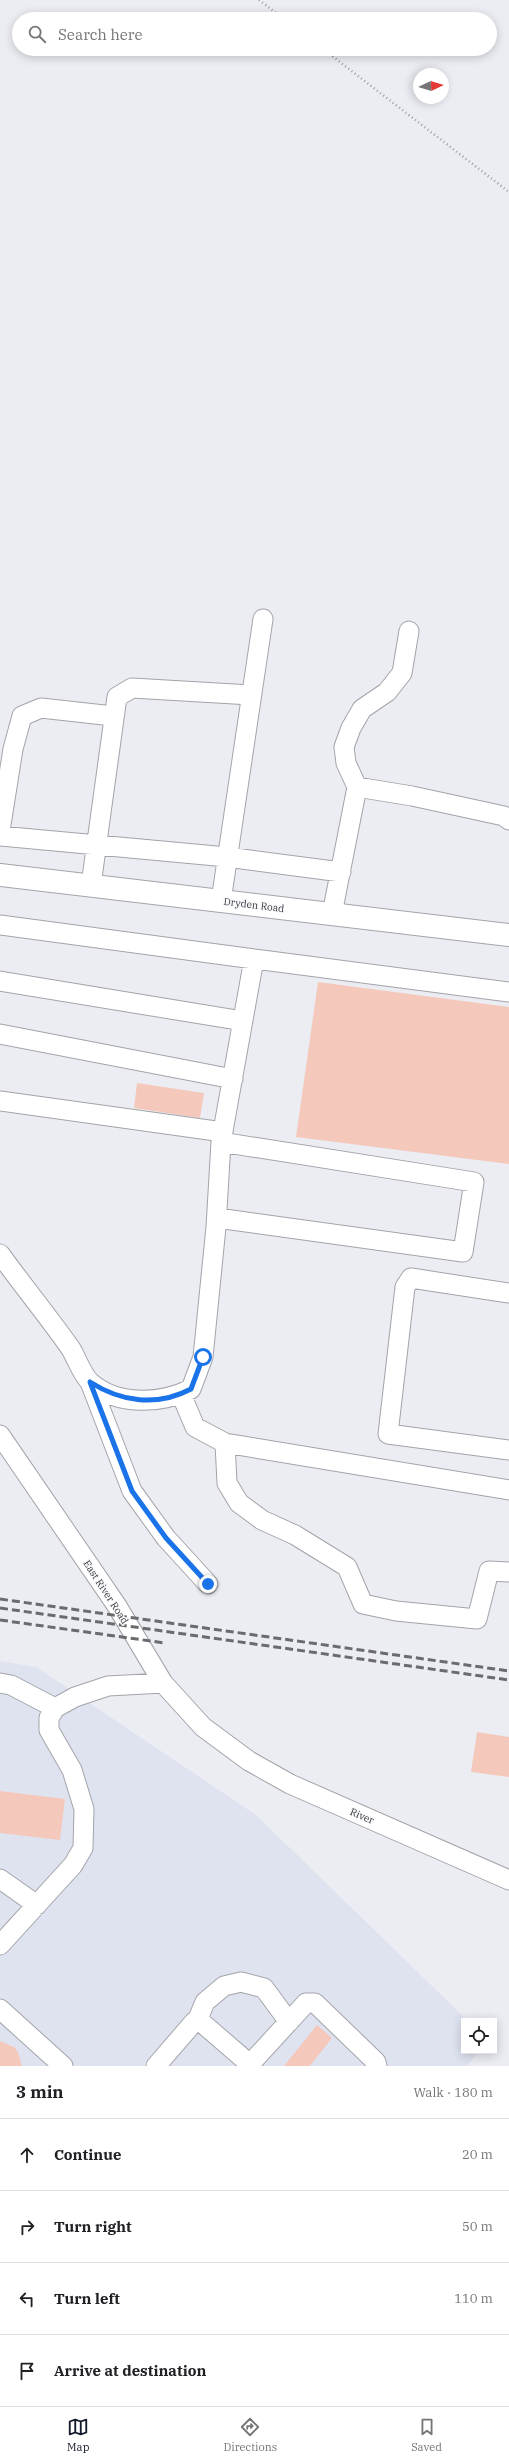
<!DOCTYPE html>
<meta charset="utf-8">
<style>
:root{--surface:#fff;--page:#f6f6f6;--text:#202124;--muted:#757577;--line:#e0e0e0;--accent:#111827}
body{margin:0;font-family:"IBM Plex Serif",serif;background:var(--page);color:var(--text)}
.controls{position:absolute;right:12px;bottom:12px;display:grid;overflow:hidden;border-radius:0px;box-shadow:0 2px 10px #0003}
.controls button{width:36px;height:36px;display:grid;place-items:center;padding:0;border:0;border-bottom:1px solid var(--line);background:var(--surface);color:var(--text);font:20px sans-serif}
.compass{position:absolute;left:413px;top:68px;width:36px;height:36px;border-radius:50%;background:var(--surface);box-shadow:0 2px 10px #0003;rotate:86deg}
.stop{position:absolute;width:12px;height:12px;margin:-9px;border:3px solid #1a73e8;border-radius:50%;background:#fff}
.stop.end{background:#1a73e8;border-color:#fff;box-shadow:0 1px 4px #0008}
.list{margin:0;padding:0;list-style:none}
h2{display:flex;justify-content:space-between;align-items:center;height:52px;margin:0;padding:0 16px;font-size:17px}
h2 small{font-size:13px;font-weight:400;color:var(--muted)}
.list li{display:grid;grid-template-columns:26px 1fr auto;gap:12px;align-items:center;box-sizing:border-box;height:72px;padding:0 16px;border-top:1px solid var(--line)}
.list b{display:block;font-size:15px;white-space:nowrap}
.list em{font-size:13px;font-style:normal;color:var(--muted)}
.icon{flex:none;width:22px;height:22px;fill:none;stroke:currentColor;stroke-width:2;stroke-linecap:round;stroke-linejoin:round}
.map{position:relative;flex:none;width:509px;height:2066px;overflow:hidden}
.search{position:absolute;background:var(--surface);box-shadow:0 2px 10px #0003;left:12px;right:12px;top:12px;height:44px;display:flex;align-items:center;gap:10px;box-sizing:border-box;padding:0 14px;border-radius:22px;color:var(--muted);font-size:15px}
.sheet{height:340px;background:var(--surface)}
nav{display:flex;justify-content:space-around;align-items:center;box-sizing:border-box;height:56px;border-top:1px solid var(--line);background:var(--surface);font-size:11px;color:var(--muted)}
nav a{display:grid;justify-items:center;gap:2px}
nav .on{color:var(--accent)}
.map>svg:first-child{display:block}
.built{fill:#dfe3f0}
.building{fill:#f5c8bc}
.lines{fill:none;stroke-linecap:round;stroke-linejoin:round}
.minor-casing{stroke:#a3a4aa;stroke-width:21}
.major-casing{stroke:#a3a4aa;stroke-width:24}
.path{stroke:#9b9ca1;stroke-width:2.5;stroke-dasharray:1 3;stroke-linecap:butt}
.minor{stroke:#fff;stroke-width:19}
.major{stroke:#fff;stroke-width:22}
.rail{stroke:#6b6b6f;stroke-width:3;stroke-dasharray:8 4;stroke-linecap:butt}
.route{stroke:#1a73e8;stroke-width:5}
.labels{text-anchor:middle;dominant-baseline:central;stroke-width:3;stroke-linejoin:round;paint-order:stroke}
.street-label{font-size:10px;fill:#38383b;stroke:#f9fafe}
</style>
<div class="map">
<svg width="509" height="2066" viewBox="0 0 509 2066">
<rect width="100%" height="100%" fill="#ebedf3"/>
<path class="built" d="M0,1661L36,1667L256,1815L468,2021H464V2051H479L467,2066H0Z"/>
<path class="building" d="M318,982L509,1007V1164L296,1137Z
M137,1083L204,1093L200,1118L134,1108Z
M477,1732L509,1737V1777L471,1772Z
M0,1791L65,1799L60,1840L0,1833Z
M317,2025L332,2038L310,2066H284Z
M0,2041L14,2047L18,2052L22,2066H0Z"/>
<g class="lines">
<defs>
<path id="minor" d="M357,787L346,763L344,747L351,728L362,709L387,692L402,673L409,631
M0,831L13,749L22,716L41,708L113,716
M0,836L227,857L341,872
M91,885L117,697L132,688L251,695
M221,901L263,619
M332,914L357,787L412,796L504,816L509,820
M0,925L254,959L221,1142L216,1227L203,1357L191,1389C161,1404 118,1406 91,1383C82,1375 77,1359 71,1349C48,1316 23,1286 0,1254
M254,959L509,992
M0,981L243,1021
M0,1034L233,1079
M0,1101L223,1132
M217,1218L463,1252L474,1182L221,1142
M509,1293L411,1278L405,1287L388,1434L509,1450
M90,1382L132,1491L166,1538L208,1584
M181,1394L195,1427L225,1443L509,1490
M0,1435L117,1606L163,1683L203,1727L249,1761L290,1784L509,1880
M225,1443L227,1483L239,1503L262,1520L295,1535L347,1567L363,1604L396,1611L477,1619L489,1571L509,1572
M0,1683L11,1685L55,1708
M0,1879L37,1905
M0,1945L73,1865L83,1848L84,1809L72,1770L49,1730V1718L55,1708L75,1697L108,1686L163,1683
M0,2009L63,2066
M197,2021L205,2002L224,1986L241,1982L264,1988L289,2022
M251,2063L306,2003H315L376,2062L377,2066
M156,2066L194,2022H201L252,2066"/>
<path id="major" d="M0,875L509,935"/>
</defs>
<use href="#minor" class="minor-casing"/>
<use href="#major" class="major-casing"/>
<path class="path" d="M259,0L284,19
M323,49L509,192"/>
<use href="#minor" class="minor"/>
<use href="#major" class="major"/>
<path class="rail" d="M0,1599L509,1671
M0,1608L509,1680
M0,1620L165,1643"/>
</g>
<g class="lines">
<path class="route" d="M203,1357L191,1389C157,1407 121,1402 90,1382L132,1491L166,1538L208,1584"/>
</g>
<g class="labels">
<g class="street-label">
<text transform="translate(254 905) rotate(7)">Dryden Road</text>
<text transform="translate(106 1592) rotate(57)">East River Road</text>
<text transform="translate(362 1816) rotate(23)">River</text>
</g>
</g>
</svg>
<div class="controls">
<button><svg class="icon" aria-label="locate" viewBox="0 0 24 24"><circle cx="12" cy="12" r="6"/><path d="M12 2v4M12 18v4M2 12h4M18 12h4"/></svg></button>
</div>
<svg class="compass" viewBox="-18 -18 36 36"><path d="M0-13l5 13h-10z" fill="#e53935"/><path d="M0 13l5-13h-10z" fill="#757577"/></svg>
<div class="stop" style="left:203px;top:1357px"></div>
<div class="stop end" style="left:208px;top:1584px"></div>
<div class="search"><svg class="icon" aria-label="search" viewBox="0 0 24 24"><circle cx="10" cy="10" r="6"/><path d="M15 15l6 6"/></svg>Search here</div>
</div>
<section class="sheet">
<h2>3 min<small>Walk · 180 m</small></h2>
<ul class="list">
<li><svg class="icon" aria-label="ahead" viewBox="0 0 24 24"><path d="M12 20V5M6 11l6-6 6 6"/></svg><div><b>Continue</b></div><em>20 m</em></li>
<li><svg class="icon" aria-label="right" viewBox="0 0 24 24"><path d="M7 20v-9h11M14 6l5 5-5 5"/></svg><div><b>Turn right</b></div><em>50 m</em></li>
<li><svg class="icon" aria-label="left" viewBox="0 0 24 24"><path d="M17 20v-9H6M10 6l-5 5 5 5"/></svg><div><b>Turn left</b></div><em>110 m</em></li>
<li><svg class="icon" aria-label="arrive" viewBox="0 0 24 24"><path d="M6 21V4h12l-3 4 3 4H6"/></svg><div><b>Arrive at destination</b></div></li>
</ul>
</section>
<nav>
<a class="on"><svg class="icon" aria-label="map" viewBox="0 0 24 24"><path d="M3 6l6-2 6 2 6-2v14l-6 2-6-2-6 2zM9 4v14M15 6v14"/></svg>Map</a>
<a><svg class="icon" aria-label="directions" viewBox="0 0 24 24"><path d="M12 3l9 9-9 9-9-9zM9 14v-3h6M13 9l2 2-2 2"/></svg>Directions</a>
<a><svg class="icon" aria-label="saved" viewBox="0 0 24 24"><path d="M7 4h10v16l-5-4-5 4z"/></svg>Saved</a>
</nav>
